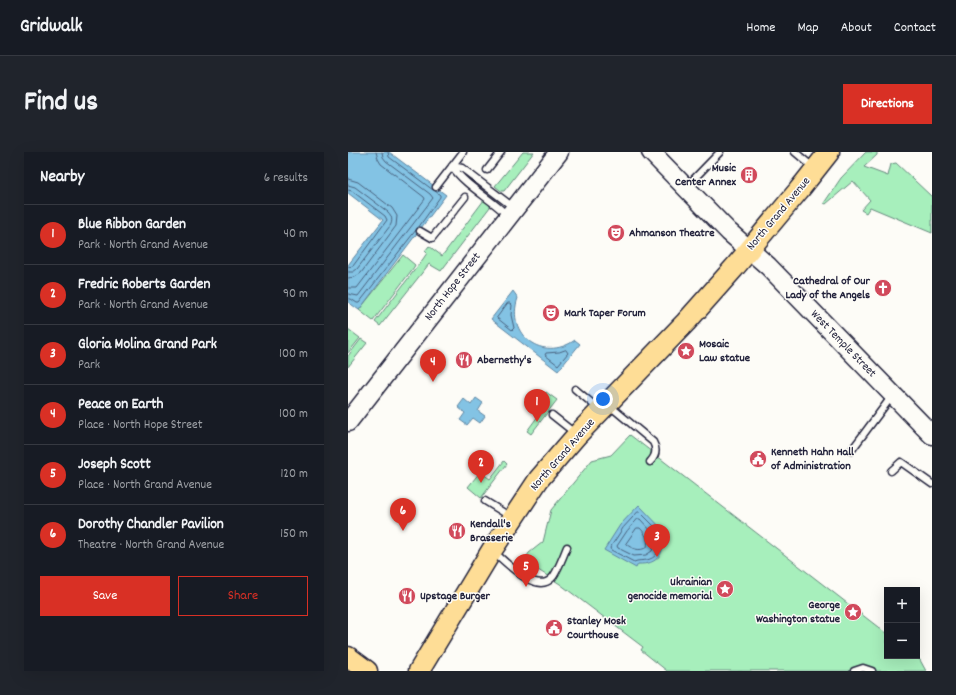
<!DOCTYPE html>
<meta charset="utf-8">
<style>
:root{--surface:#171b24;--page:#20242c;--text:#f1f3f6;--muted:#9ea1a6;--line:#363941;--accent:#d93025}
body{margin:0;font-family:Dekko,sans-serif;background:var(--page);color:var(--text)}
.controls{position:absolute;right:12px;bottom:12px;display:grid;overflow:hidden;border-radius:0px;box-shadow:0 4px 16px #0002}
.controls button{width:36px;height:36px;display:grid;place-items:center;padding:0;border:0;border-bottom:1px solid var(--line);background:var(--surface);color:var(--text);font:20px sans-serif}
.you{position:absolute;left:255px;top:247px;width:14px;height:14px;margin:-10px;border:3px solid #fff;border-radius:50%;background:#1a73e8;box-shadow:0 0 0 6px #1a73e833}
.badge{display:grid;place-items:center;width:26px;height:26px;border-radius:50%;background:var(--accent);color:#fff;font-size:13px;font-weight:700}
.pin{position:absolute;translate:-50% -33px;filter:drop-shadow(0 1px 2px #0008)}
.pin::after{content:'';position:absolute;top:21px;width:14px;height:12px;background:inherit;clip-path:polygon(0 0,100% 0,50% 100%)}
.list{margin:0;padding:0;list-style:none}
h2{display:flex;justify-content:space-between;align-items:center;height:52px;margin:0;padding:0 16px;font-size:17px}
h2 small{font-size:13px;font-weight:400;color:var(--muted)}
.list li{display:grid;grid-template-columns:26px 1fr auto;gap:12px;align-items:center;box-sizing:border-box;height:60px;padding:0 16px;border-top:1px solid var(--line)}
.list b{display:block;font-size:15px;white-space:nowrap}
.list p{margin:0;font-size:13px;white-space:nowrap;color:var(--muted)}
.list em{font-size:13px;font-style:normal;color:var(--muted)}
.actions{display:flex;gap:8px;padding:12px 16px}
.actions a{flex:1;padding:9px 0;border:1px solid var(--accent);border-radius:0px;text-align:center;font-size:14px;color:var(--accent)}
.actions .main{background:var(--accent);color:#fff}
.map{position:relative;flex:none;width:584px;height:519px;overflow:hidden;border-radius:0px}
header{display:flex;align-items:center;gap:24px;box-sizing:border-box;height:56px;padding:0 20px;background:var(--surface);border-bottom:1px solid var(--line)}
header strong{font-size:19px}
nav{display:flex;gap:22px;margin-inline-start:auto;font-size:14px}
.intro{display:flex;align-items:center;justify-content:space-between;box-sizing:border-box;height:96px;padding:0 24px}
h1{margin:0;font-size:28px}
.button{padding:10px 18px;border-radius:0px;background:var(--accent);color:#fff;font-size:14px;font-weight:700}
main{display:flex;gap:24px;padding:0 24px}
aside{flex:1;background:var(--surface);border-radius:0px;box-shadow:0 4px 16px #0002}
.map>svg:first-child{display:block}
.green{fill:#a7efbc;stroke:#64887c}
.water{fill:#83c3e4;stroke:#5c83a0}
.lines{fill:none;stroke-linecap:round;stroke-linejoin:round}
.shore{stroke:#49627f;stroke-width:1}
.service-casing{stroke:#22223b;stroke-width:9}
.secondary-casing{stroke:#22223b;stroke-width:21}
.primary-casing{stroke:#22223b;stroke-width:23}
.service{stroke:#fdfcf7;stroke-width:6}
.secondary{stroke:#fdfcf7;stroke-width:18}
.primary{stroke:#fedd96;stroke-width:20}
.labels{text-anchor:middle;dominant-baseline:central;stroke-width:3;stroke-linejoin:round;paint-order:stroke}
.poi-label{font-size:12px;font-weight:bold;fill:#22223b;stroke:#fdfcf7;text-anchor:start}
.street-label{font-size:12px;fill:#22223b;stroke:#fdfcf7}
</style>
<header>
<strong>Gridwalk</strong>
<nav><a>Home</a><a>Map</a><a>About</a><a>Contact</a></nav>
</header>
<div class="intro"><h1>Find us</h1><a class="button">Directions</a></div>
<main>
<aside>
<h2>Nearby<small>6 results</small></h2>
<ul class="list">
<li><span class="badge">1</span><div><b>Blue Ribbon Garden</b><p>Park · North Grand Avenue</p></div><em>40 m</em></li>
<li><span class="badge">2</span><div><b>Fredric Roberts Garden</b><p>Park · North Grand Avenue</p></div><em>90 m</em></li>
<li><span class="badge">3</span><div><b>Gloria Molina Grand Park</b><p>Park</p></div><em>100 m</em></li>
<li><span class="badge">4</span><div><b>Peace on Earth</b><p>Place · North Hope Street</p></div><em>100 m</em></li>
<li><span class="badge">5</span><div><b>Joseph Scott</b><p>Place · North Grand Avenue</p></div><em>120 m</em></li>
<li><span class="badge">6</span><div><b>Dorothy Chandler Pavilion</b><p>Theatre · North Grand Avenue</p></div><em>150 m</em></li>
</ul>
<div class="actions"><a class="main">Save</a><a>Share</a></div>
</aside>
<div class="map">
<svg width="584" height="519" viewBox="0 0 584 519">
<rect width="100%" height="100%" fill="#fdfcf7"/>
<filter id="ink" filterUnits="userSpaceOnUse"><feTurbulence type="fractalNoise" baseFrequency=".025" numOctaves="2"/><feDisplacementMap in="SourceGraphic" scale="8" xChannelSelector="R" yChannelSelector="G"/><feConvolveMatrix kernelMatrix="1 2 1 2 8 2 1 2 1" color-interpolation-filters="sRGB"/></filter>
<g filter="url(#ink)">
<path class="green" d="M175,0H186L156,39H153L147,34Z
M518,0H529V3L516,15L540,24L543,12L548,11L584,45V81L522,55L518,61L513,58L522,48L505,29L478,52L476,51L493,26Z
M136,48L142,53V55L93,119L81,112L32,174L27,170L75,107L79,101L77,99L81,94L94,104Z
M55,103L67,113L66,115L25,169L11,158Z
M0,177L12,186L0,201Z
M13,187L19,191L0,215V204Z
M198,240L209,248L183,282L179,279L193,260L186,255Z
M282,283L539,482V504H567L572,508L578,519H319L293,498L295,495L212,432L176,409L181,401L195,390L203,358L244,308L263,303Z
M156,309L159,312L133,346L120,335L132,320L142,327Z"/>
<path class="water" d="M0,0H41L98,43L11,158L0,150V113L35,68L0,41Z
M165,139L170,146C157,183 195,211 227,188L232,192L210,219L143,167Z
M128,246L135,251L130,259L137,264L132,271L125,266L119,273L112,268L117,261L110,255L116,247L123,253Z
M291,353L317,380L313,383C319,401 309,413 290,412L288,416L256,398L272,373Z"/>
<g class="lines">
<path class="shore" d="M40,0L41,5L85,38
M0,27L10,30L44,56L49,64L48,74L13,121L7,125L0,126
M0,33L7,35L40,60C44,64 45,69 42,74L9,117L5,120H0
M0,38L4,39L37,64L39,68L5,114L0,115
M70,76L92,45V43L86,38
M0,136H9L77,47L76,45L33,12L30,7L28,0
M0,142L10,144L85,46L82,42L38,9L35,5L34,0
M0,147H3L9,151H11L68,78
M160,151H162L164,153L163,163L166,176L164,178L149,166Z
M218,198L220,201L210,213L197,203L198,201L211,200Z
M290,360H292L310,378C308,390 317,403 299,408C294,409 290,408 286,410L263,398L262,396L275,376Z
M290,367H292L304,380L306,393L304,399L298,403L286,404L270,396L269,394L279,379Z
M289,376H292C297,381 301,388 299,395C292,400 284,397 278,392Z"/>
<defs>
<path id="service" d="M447,0L466,16
M104,14L114,16L165,55
M104,14C117,34 142,46 159,63
M139,18L153,0
M339,34L372,0
M88,35L115,0
M72,79L84,86L117,45
M227,237L251,257
M262,254L305,290C309,297 308,304 302,310
M204,263L228,282
M503,299L544,244
M543,319L553,310L584,332
M137,349L163,365
M146,400C159,411 188,443 204,426C209,421 216,402 219,395
M506,519L515,516L524,519"/>
<path id="secondary" d="M303,0L381,80L420,114L584,283
M0,270L211,0"/>
<path id="primary" d="M0,505L19,519
M71,519L144,398L191,327L229,283L338,170L386,116L451,38L481,0"/>
</defs>
<use href="#service" class="service-casing"/>
<use href="#secondary" class="secondary-casing"/>
<use href="#primary" class="primary-casing"/>
<use href="#service" class="service"/>
<use href="#secondary" class="secondary"/>
<use href="#primary" class="primary"/>
</g>
</g>
<defs>
<symbol id="building-disc" viewBox="-11 -11 22 22"><circle r="9.5" fill="#d1495b" stroke="#fdfcf7"/><path d="M-4-6H4V6H1V3H-1V6H-4ZM-2.5-4.3h1.7v1.8h-1.7ZM.8-4.3h1.7v1.8H.8ZM-2.5-1h1.7V.8h-1.7ZM.8-1h1.7V.8H.8Z" fill="#fff"/></symbol>
<symbol id="theatre-disc" viewBox="-11 -11 22 22"><circle r="9.5" fill="#d1495b" stroke="#fdfcf7"/><path d="M-5-5.5Q0-4 5-5.5V0Q5 5 0 6Q-5 5-5 0ZM-3.3-2.5H-1v1.5H-3.3ZM1-2.5H3.3v1.5H1ZM-2.8 1Q0 5.5 2.8 1Z" fill="#fff"/></symbol>
<symbol id="church-disc" viewBox="-11 -11 22 22"><circle r="9.5" fill="#d1495b" stroke="#fdfcf7"/><path d="M-1.2-6h2.4v3.5h3.3v2.4h-3.3V6h-2.4V-.1h-3.3v-2.4h3.3Z" fill="#fff"/></symbol>
<symbol id="sight-disc" viewBox="-11 -11 22 22"><circle r="9.5" fill="#d1495b" stroke="#fdfcf7"/><path d="M0-6L1.8-2.2L6-1.7L2.9 1.2L3.7 5.4L0 3.3L-3.7 5.4L-2.9 1.2L-6-1.7L-1.8-2.2Z" fill="#fff"/></symbol>
<symbol id="restaurant-disc" viewBox="-11 -11 22 22"><circle r="9.5" fill="#d1495b" stroke="#fdfcf7"/><path d="M-5-6h1v4h1v-4h1v4h1v-4h1v5L-1.5 .5V6h-2V.5L-5-1ZM5-6V6H3V1.5H1.5Q1.5-4 5-6Z" fill="#fff"/></symbol>
<symbol id="civic-disc" viewBox="-11 -11 22 22"><circle r="9.5" fill="#d1495b" stroke="#fdfcf7"/><path d="M-.6-6.5H3V-4.5H.6V-3L4-1V1h2V6H-6V1h2V-1L-.6-3ZM-1.2 2.5V6h2.4V2.5Z" fill="#fff"/></symbol>
</defs>
<g fill-rule="evenodd">
<use href="#building-disc" x="391" y="13" width="20" height="20"/>
<use href="#theatre-disc" x="258" y="71" width="20" height="20"/>
<use href="#church-disc" x="525" y="126" width="20" height="20"/>
<use href="#theatre-disc" x="193" y="151" width="20" height="20"/>
<use href="#sight-disc" x="328" y="189" width="20" height="20"/>
<use href="#restaurant-disc" x="106" y="198" width="20" height="20"/>
<use href="#civic-disc" x="400" y="297" width="20" height="20"/>
<use href="#restaurant-disc" x="99" y="369" width="20" height="20"/>
<use href="#sight-disc" x="367" y="427" width="20" height="20"/>
<use href="#restaurant-disc" x="49" y="434" width="20" height="20"/>
<use href="#sight-disc" x="495" y="450" width="20" height="20"/>
<use href="#civic-disc" x="196" y="466" width="20" height="20"/>
</g>
<g class="labels">
<g class="poi-label">
<text x="388" y="16" text-anchor="end">Music<tspan x="388" dy="14">Center Annex</tspan></text>
<text x="281" y="81">Ahmanson Theatre</text>
<text x="522" y="129" text-anchor="end">Cathedral of Our<tspan x="522" dy="14">Lady of the Angels</tspan></text>
<text x="216" y="161">Mark Taper Forum</text>
<text x="351" y="192">Mosaic<tspan x="351" dy="14">Law statue</tspan></text>
<text x="129" y="208">Abernethy's</text>
<text x="423" y="300">Kenneth Hahn Hall<tspan x="423" dy="14">of Administration</tspan></text>
<text x="122" y="372">Kendall's<tspan x="122" dy="14">Brasserie</tspan></text>
<text x="364" y="430" text-anchor="end">Ukrainian<tspan x="364" dy="14">genocide memorial</tspan></text>
<text x="72" y="444">Upstage Burger</text>
<text x="492" y="453" text-anchor="end">George<tspan x="492" dy="14">Washington statue</tspan></text>
<text x="219" y="469">Stanley Mosk<tspan x="219" dy="14">Courthouse</tspan></text>
</g>
<g class="street-label">
<text transform="translate(431 62) rotate(-50)">North Grand Avenue</text>
<text transform="translate(105 135) rotate(-52)">North Hope Street</text>
<text transform="translate(495 192) rotate(46)">West Temple Street</text>
<text transform="translate(215 303) rotate(-49)">North Grand Avenue</text>
</g>
</g>
</svg>
<div class="controls">
<button>+</button>
<button>−</button>
</div>
<div class="you"></div>
<div class="pin badge" style="left:189px;top:270px">1</div>
<div class="pin badge" style="left:133px;top:331px">2</div>
<div class="pin badge" style="left:309px;top:405px">3</div>
<div class="pin badge" style="left:85px;top:230px">4</div>
<div class="pin badge" style="left:178px;top:435px">5</div>
<div class="pin badge" style="left:55px;top:379px">6</div>
</div>
</main>
